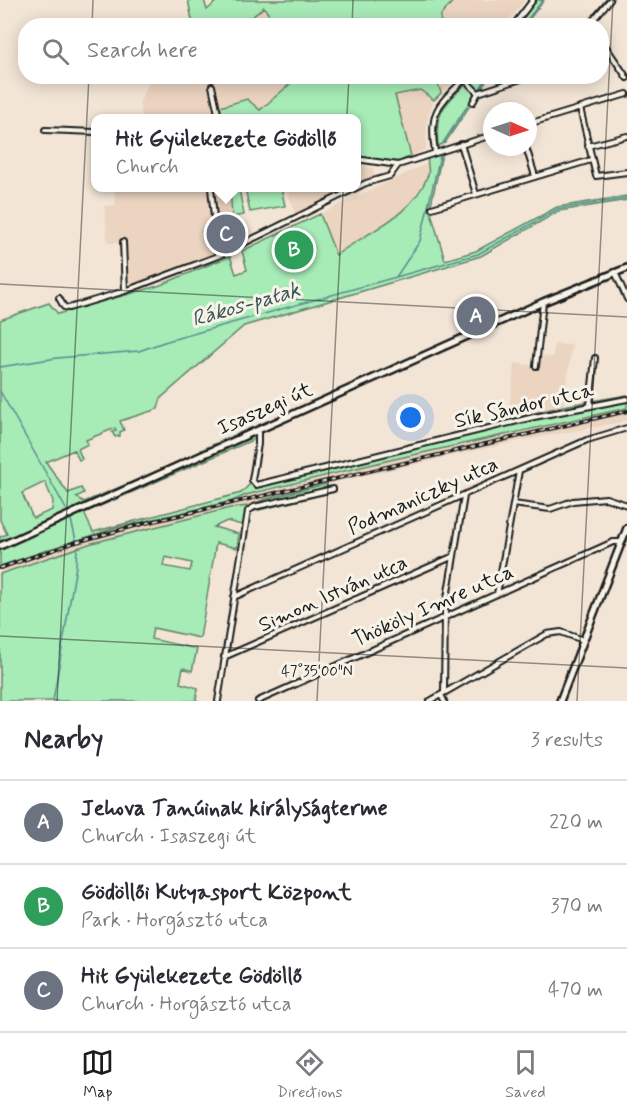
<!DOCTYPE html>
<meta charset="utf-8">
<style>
:root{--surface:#fff;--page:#f7f7f7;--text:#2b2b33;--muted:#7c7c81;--line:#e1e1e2;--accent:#1c1c1c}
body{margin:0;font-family:Mynerve,sans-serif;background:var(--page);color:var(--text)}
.compass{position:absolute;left:483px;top:102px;width:54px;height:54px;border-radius:50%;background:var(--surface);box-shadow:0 3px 15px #0003;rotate:93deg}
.you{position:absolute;left:411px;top:418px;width:21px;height:21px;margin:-15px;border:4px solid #fff;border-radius:50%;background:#1a73e8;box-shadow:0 0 0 9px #1a73e833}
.badge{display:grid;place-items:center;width:39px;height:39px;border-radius:50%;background:var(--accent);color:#fff;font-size:20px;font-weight:700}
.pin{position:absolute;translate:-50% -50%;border:3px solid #fff;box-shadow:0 2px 6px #0006}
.popup{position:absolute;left:91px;top:114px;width:270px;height:78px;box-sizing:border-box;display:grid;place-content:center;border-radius:12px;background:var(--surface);filter:drop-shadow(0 2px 4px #0005);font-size:20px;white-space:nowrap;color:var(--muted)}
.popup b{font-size:22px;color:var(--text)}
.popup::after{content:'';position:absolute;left:50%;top:100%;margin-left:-12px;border:12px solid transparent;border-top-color:var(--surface)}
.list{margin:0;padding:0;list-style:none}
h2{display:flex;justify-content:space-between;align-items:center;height:78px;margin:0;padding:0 24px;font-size:26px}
h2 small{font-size:20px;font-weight:400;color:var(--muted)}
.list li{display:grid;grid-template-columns:39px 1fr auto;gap:18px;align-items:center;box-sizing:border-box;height:84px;padding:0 24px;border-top:2px solid var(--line)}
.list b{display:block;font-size:22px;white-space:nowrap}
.list p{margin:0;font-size:20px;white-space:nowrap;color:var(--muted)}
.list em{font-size:20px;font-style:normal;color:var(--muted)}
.icon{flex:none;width:33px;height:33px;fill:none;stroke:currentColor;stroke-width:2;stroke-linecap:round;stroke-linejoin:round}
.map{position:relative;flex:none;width:627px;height:701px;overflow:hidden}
.search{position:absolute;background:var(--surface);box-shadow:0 3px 15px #0003;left:18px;right:18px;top:18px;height:66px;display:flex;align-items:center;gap:15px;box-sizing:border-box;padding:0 21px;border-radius:24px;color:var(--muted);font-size:22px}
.sheet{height:330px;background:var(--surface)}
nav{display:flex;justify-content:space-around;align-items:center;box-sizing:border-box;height:84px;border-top:2px solid var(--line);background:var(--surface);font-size:16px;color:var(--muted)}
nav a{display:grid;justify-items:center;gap:3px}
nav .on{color:var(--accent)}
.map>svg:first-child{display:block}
.built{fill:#ebd4c0}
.green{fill:#a7ebb6;stroke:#628469;stroke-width:1.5;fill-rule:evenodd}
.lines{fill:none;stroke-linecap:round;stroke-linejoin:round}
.stream{stroke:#598990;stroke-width:1.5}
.minor-casing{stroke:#1c1c1c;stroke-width:8}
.secondary-casing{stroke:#1c1c1c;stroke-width:10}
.minor{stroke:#f7f3e8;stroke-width:4}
.secondary{stroke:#f7f3e8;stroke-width:5}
.rail-casing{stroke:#1c1c1c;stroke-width:4}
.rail{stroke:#f7f3e8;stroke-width:1.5;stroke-dasharray:4.5;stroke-linecap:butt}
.ticks{fill:none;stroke:#1c1c1c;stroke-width:1.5;stroke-opacity:0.45}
.labels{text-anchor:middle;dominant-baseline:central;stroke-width:6;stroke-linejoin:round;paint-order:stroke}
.street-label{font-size:21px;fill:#1c1c1c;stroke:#f7f3e8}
.water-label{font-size:22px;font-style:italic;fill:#3b5356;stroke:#f7f3e8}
.ticks-label{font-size:15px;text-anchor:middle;fill:#1c1c1c;stroke:#f7f3e8;stroke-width:6;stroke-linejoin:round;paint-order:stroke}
</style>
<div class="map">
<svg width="627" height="701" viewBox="0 0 627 701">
<rect width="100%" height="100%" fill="#f2e5d6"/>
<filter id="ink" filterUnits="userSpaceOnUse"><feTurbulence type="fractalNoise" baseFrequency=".0167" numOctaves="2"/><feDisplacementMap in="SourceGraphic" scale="12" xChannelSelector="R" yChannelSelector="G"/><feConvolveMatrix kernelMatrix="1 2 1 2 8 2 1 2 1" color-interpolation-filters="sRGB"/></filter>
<g filter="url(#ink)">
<path class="built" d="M454,0H525L505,25L440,26L441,15Z
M264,6L275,25L243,26Z
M283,76L290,83L259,111L220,108L223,118H143L139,104L151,77Z
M436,77L459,76V77L441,93Z
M420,90L434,100L427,120L426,149L411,156L395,95Z
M357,164L373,168L375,178L357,187Z
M426,164L429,172L427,177L410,203L387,224L355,241L335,255L320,214Z
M114,188H239L229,189L231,218L216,219V252L130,286L127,243H108L104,206L116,205Z
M287,188H355L295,214Z
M554,344L572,345L563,406L508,419L515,363L538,366L539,356L553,357Z
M623,407L627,408V420L622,422L514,442L314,487L265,499L250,506L230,508L92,543L0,574V566L115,528L342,473L344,470L526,432Z"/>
<path class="green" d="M188,0H204L207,10L218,0H454L441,15L440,26L275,25L264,7L243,25H193Z
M537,0H543L523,25H517Z
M283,77H436L441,93L434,100L420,90L395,95L411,156L398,162L357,156L356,118H223L220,107L247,99L260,110L290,84Z
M472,77H489L445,143L438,146C434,106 449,103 472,77Z
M442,154L430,209L445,260L476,251L557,207L627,196V200L559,211L481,256L244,326L161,398L158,409L120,421L124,430L120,432V436L115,437L112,432L116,431L115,428L86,440L88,444L78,449L82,459L79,460L74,450L46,462L68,493L81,488L84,493L76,497L84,502L202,453L201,450L253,427L257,438L84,513L93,532L241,493L250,484L563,406L627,395V408L390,460L246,495L232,501L115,528L0,566V537L7,534L0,520V320L49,303L58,314L158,286L230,256L236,274L247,270L242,251L320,214L336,255C368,231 412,217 428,175C430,169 426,164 428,157ZM45,482L53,501L52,510L33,518L22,493Z
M245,188H281L285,206L250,212Z
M230,189H239L244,215L232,217Z
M326,484L328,489H334V492L251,512L249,527L227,521L214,527L239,534L237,548L216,543L200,638L153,628L151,639L197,649L192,671L183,668L180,683L198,688L196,700L198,701H0V574L92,543L230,508L249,506L265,499ZM165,557L192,563L190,571L163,566Z"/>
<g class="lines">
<path class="stream" d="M524,26L544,0
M479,90L488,76
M443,143L474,96
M396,277L420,241L440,156
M0,367L57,358L139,351L164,342L478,254L558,209L627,198
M0,391L66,509
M71,520L76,540
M53,701L76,566L77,549"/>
<defs>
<path id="minor" d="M513,26L533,0
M588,26L610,0
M602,41L627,78
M465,80L478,93
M212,86L219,118
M473,102L478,93L530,76
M580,108L596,176L627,172
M528,124L627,94
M45,130L95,132
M461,144L476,194
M588,146L627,136
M526,147L535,176
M435,152C428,110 439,104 468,76
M356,159L398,165L492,135
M211,188L218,256
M432,208L591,160
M123,242L125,291
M615,272L627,299
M59,298L64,307L69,308L125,291L218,256L366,183L390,176L398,165
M536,366L543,302
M590,405L595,358
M258,430V444L252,480L256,485L534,417L627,399
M513,504L550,509L573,501L606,498L627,505
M497,594L519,471
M234,597L587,440L627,428
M224,657L454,556
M444,693L445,610L464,496
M441,695L444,701
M218,701L248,511L254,507L333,489
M258,701L613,542H621
M430,701L547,634L561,632L583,640"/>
<path id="secondary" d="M0,546L543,302L627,268
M560,701L627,528"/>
</defs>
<use href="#minor" class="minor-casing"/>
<use href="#secondary" class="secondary-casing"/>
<use href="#minor" class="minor"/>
<use href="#secondary" class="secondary"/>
<defs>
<path id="rail" d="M0,568L73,543L146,523L627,411"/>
</defs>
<use href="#rail" class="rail-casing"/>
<use href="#rail" class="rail"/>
</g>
</g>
<path class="ticks" d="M92,26L93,0M352,26L353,0M0,284L627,317M0,636L627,668M57,701L89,76M317,701L349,76M577,701L613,0"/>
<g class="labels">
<g class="street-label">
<text transform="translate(524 406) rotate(-13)">Sík Sándor utca</text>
<text transform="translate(265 409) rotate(-24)">Isaszegi út</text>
<text transform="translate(423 496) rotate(-24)">Podmaniczky utca</text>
<text transform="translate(333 594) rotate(-24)">Simon István utca</text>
<text transform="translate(433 606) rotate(-24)">Thököly Imre utca</text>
</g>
<g class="water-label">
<text transform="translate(246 305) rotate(-16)">Rákos-patak</text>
</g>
</g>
<g class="ticks-label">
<text x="317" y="676">47°35'00"N</text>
</g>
</svg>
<svg class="compass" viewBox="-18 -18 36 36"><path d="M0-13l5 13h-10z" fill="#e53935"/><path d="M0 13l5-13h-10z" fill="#7c7c81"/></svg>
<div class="you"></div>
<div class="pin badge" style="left:476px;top:316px;background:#6b7280">A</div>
<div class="pin badge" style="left:294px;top:250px;background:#2e9e5b">B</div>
<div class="pin badge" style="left:226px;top:234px;background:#6b7280">C</div>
<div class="popup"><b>Hit Gyülekezete Gödöllő</b>Church</div>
<div class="search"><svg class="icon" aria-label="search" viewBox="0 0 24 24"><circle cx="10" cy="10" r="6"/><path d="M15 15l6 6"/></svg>Search here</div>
</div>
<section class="sheet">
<h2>Nearby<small>3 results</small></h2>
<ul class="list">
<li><span class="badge" style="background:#6b7280">A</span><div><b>Jehova Tanúinak királyságterme</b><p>Church · Isaszegi út</p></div><em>220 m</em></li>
<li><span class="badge" style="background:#2e9e5b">B</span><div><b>Gödöllői Kutyasport Központ</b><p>Park · Horgásztó utca</p></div><em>370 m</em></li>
<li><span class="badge" style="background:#6b7280">C</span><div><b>Hit Gyülekezete Gödöllő</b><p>Church · Horgásztó utca</p></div><em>470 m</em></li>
</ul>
</section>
<nav>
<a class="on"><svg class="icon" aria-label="map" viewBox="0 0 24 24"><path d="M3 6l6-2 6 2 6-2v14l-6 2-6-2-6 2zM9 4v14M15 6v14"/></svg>Map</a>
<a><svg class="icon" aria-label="directions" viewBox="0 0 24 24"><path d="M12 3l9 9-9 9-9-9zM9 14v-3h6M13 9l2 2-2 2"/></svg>Directions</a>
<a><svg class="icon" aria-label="saved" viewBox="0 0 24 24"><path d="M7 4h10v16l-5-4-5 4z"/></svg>Saved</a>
</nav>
